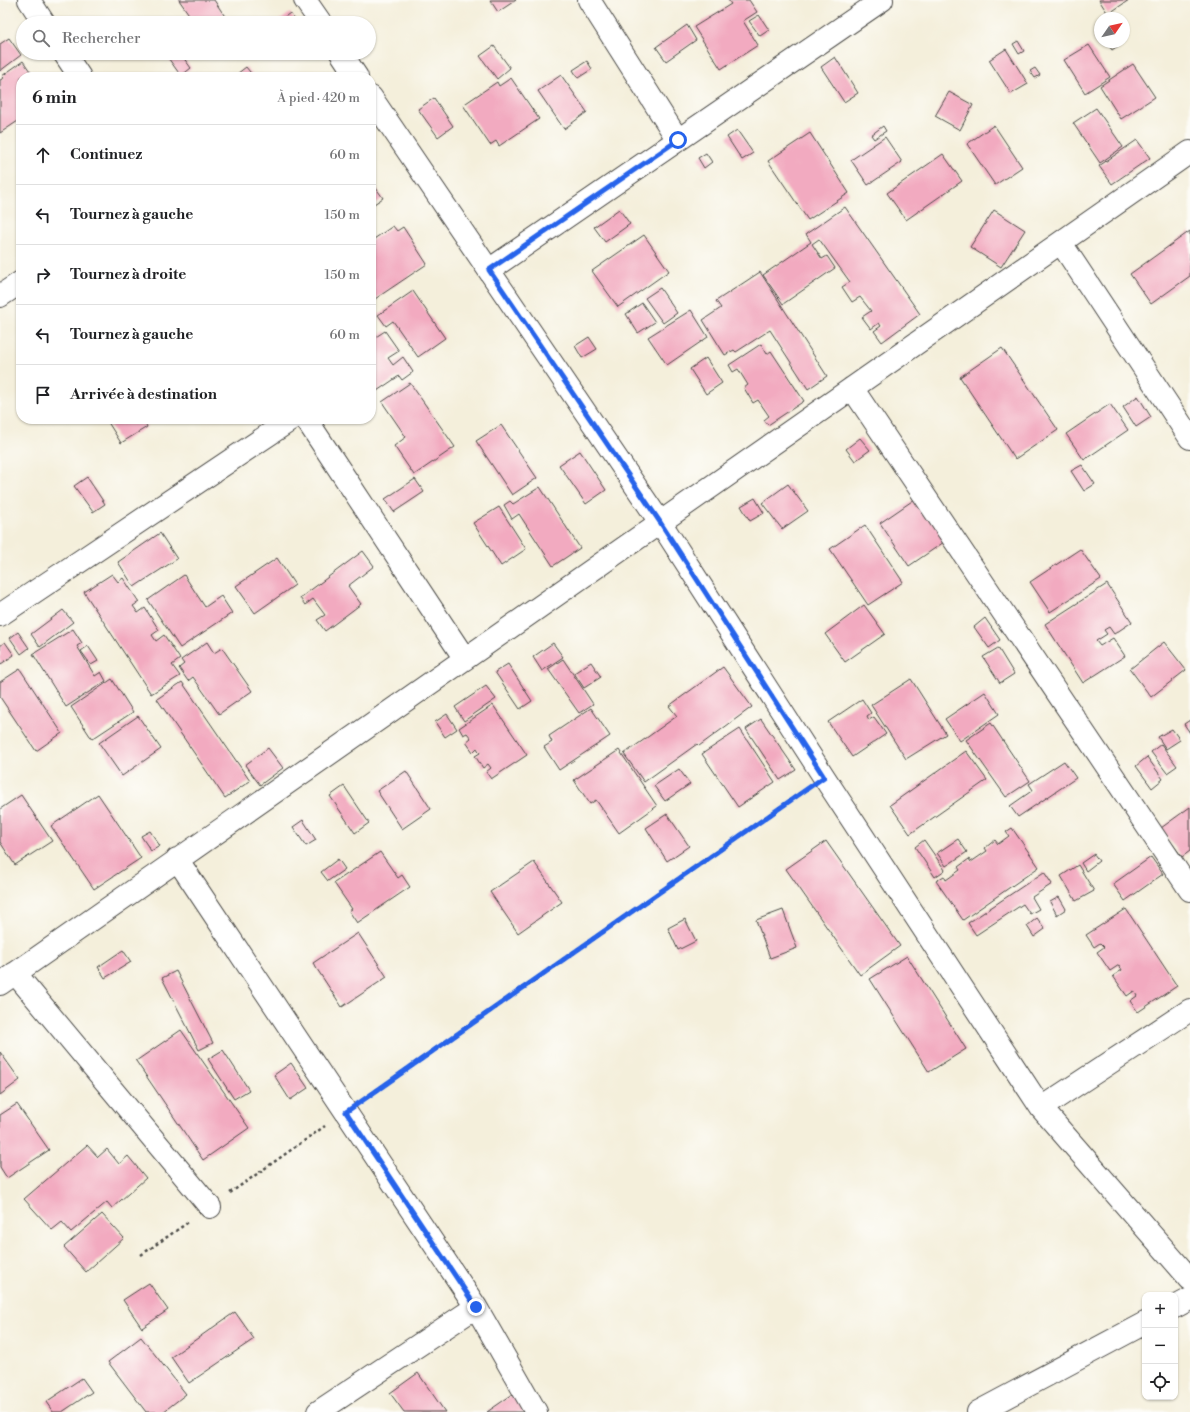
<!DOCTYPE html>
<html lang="fr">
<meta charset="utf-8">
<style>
:root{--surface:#fff;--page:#f2f2f2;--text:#202124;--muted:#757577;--line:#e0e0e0}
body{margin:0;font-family:"Libre Bodoni",serif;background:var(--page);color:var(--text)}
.controls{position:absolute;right:12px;bottom:12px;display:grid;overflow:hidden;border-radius:8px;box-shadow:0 1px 3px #0004}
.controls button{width:36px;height:36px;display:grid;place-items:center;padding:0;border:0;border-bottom:1px solid var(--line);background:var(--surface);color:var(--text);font:20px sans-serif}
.compass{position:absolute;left:1094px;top:12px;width:36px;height:36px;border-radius:50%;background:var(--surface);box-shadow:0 1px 3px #0004;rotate:56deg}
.stop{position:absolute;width:12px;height:12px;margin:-9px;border:3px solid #2563eb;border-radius:50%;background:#fff}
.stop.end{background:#2563eb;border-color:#fff;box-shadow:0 1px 4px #0008}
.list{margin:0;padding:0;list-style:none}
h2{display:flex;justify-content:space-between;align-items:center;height:52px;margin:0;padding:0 16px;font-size:17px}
h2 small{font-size:13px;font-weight:400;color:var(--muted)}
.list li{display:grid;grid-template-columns:26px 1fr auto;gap:12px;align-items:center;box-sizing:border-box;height:60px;padding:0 16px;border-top:1px solid var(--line)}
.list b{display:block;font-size:15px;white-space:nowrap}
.list em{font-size:13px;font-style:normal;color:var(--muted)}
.icon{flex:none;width:22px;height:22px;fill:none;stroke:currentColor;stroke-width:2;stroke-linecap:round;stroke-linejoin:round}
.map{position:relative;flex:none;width:1190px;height:1412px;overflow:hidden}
.search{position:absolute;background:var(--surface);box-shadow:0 1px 3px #0004;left:16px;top:16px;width:360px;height:44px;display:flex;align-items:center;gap:10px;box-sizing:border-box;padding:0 14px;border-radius:22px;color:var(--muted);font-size:15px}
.panel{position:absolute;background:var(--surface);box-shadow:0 1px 3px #0004;left:16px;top:72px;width:360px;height:352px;border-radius:16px}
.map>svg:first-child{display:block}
.building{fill:#f2aac0}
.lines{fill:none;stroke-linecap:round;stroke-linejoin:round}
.minor-casing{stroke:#494845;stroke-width:24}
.path{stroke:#494845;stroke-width:2.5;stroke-dasharray:3 3;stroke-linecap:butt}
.minor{stroke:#fff;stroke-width:22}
.route{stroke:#2563eb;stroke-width:5}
</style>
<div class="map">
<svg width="1190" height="1412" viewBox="0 0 1190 1412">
<rect width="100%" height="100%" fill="#fdfcf7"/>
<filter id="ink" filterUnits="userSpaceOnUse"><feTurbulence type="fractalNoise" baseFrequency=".025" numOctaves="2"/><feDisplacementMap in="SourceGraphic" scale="8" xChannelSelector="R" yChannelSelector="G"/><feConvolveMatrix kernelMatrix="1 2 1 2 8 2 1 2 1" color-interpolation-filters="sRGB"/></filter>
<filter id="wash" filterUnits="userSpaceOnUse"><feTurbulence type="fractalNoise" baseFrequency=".012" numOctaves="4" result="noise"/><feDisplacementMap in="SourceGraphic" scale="16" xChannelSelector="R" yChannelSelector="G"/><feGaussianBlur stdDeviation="0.9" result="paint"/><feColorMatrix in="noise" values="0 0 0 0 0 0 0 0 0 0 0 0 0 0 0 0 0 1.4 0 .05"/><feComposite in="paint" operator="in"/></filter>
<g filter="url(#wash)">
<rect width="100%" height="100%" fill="#f4efdb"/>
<g id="blocks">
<path class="building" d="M179,0H214L226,18L218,23H195Z
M490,0H516L498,12Z
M728,0H749L757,12L743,21L758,45L721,69L694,27L731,4Z
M1099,0H1129L1108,14Z
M290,13L297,23H278V22Z
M759,15L769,30L760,36L749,21Z
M687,25L696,40L666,61L656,47Z
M9,38L21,55L0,71V44Z
M1018,41L1024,51L1019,54L1013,44Z
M1106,42H1121L1122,43L1112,50Z
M1089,45L1110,77L1085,93L1064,60Z
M494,46L510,68L497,79L480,56Z
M1006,49L1028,84L1011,94L989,60Z
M169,53H180L191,68L181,76L166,55Z
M835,57L858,93L844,102L821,67Z
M23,61L34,77H21V119L0,133V80L4,78L2,76Z
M587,61L592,69L578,78L573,70Z
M1133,64L1155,97L1121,119L1100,86Z
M246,67L254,77H233Z
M1035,68L1040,75L1035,78L1030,71Z
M561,75L587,112L564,129L538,91Z
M511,78L539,119L499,146L496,141L490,145L463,105L497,82L499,86Z
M949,92L973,105L960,130L935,116Z
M434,98L453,126L438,137L418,109Z
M1096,108L1123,147L1100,163L1073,123Z
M994,125L1022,167L995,185L967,144Z
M883,126L886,131L874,139L871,135Z
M737,130L753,153L742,160L727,137Z
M810,133L849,193L808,220L768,161Z
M885,137L902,162L868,185L851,160Z
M1137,140L1150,158L1112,184L1099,166Z
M706,153L712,162L704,168L698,158Z
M943,154L962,181L906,220L887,193Z
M371,181L383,198L371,206Z
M845,207L920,314L882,342L874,331L881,326L879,323L871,329L862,317L871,311L860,297L852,302L842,287L850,282L819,239L812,244L822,259L827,256L835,268L783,304L763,275L811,242L806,234Z
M619,209L630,224L605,242L594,227Z
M994,210L1025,230L1001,267L970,247Z
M393,226L397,231L403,227L427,264L372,301L371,241Z
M1190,231V276L1151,304L1130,274Z
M644,235L669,271L618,307L592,271Z
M760,272L827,376L808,389L770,330L736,352L734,350L725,355L703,320L721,308L716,301Z
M660,288L677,313L663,323L645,298Z
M413,291L445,338L418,357L393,321L386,326L378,315Z
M642,303L655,322L638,333L626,314Z
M691,310L708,337L667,365L648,337Z
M385,331L399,351L388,358L393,365L403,357L413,372L402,380L399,376L371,395V340Z
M589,337L597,349L582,358L575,346Z
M761,344L767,354L771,351L804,401L768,425L764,420L769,416L758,400L753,403L744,388L748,385L738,369L733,372L729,365Z
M1002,348L1058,430L1015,459L960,377Z
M706,358L722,383L706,394L690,369Z
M410,383L455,447L414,475L394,446L406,437L382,402Z
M1138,396L1151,417L1136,427L1123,407Z
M1110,404L1128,430L1084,460L1066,434Z
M106,419H143L147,427L121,443Z
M501,425L537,478L512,495L476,441Z
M860,438L870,450L855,461L846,449Z
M580,451L606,490L586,504L559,465Z
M1082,465L1095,484L1084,491L1071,471Z
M87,477L105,504L93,512L74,486Z
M415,479L424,492L394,512L385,499Z
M788,484L808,511L782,529L762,503Z
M540,487L580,548L553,566L519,514L512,519L504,505L510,501L513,504Z
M918,497L947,540L909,566L880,523Z
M755,498L764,513L750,521L741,506Z
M499,507L526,549L501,566L473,523Z
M865,525L903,582L868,605L830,549Z
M160,533L177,559L134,587L118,562Z
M1080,549L1101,579L1050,612L1030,582Z
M363,551L374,566L348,586L361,604L325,631L317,620L325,615L313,599L305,605L300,598Z
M277,558L295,585L255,613L236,586Z
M112,574L118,582L123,578L139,602L133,606L138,613L145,608L159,630L152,635L156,641L164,635L180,659L172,665L180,676L151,694L84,592Z
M184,575L205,607L221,596L232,613L180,648L148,600Z
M1107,584L1132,622L1114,634L1109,627L1104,630L1107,634L1096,641L1100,646L1113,638L1125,656L1083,683L1045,624Z
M864,605L885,634L845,662L825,634Z
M63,610L73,622L40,647L31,634Z
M985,618L1000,640L989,648L974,627Z
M73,629L82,643L77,646L95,676L101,672L106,681L66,707L33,654Z
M18,632L29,648L21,654L10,638Z
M5,642L14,655L1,664L0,662V646Z
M207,642L214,653L222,648L252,691L219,714L193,677L188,681L179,668L184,664L181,660Z
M1164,642L1186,670L1151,697L1130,669Z
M553,643L563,657L542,671L533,657Z
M88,646L98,661L91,665L81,651Z
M998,648L1014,674L1000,683L983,657Z
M563,659L593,704L579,713L548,669Z
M591,662L601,677L584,688L574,673Z
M508,664L532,701L520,709L495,672Z
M723,667L752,707L699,746L697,744L644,782L624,754L677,716L669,706Z
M20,669L62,733L36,751L0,697V682Z
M112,679L133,712L92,739L71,707Z
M911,679L946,734L906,759L871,705Z
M182,682L250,781L225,798L157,699Z
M486,686L496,699L464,721L455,707Z
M985,692L999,714L960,741L945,719Z
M862,699L871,713L867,716L869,720L874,717L886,734L852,757L828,722Z
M493,705L527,755L491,779L486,772L491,768L488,764L483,768L475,756L480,753L477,748L473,752L466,742L471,738L467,733L463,735L459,728Z
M591,708L610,736L559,770L544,747L552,742L549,736Z
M447,714L457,729L445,737L435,722Z
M138,716L161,749L122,776L99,743Z
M761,719L796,770L780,780L746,729Z
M1190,720V733L1184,724Z
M991,723L1030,781L1006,797L966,740Z
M740,729L775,782L738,807L702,754Z
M1172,729L1180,740L1166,749L1158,737Z
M1161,744L1177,766L1167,773L1151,752Z
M268,748L283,768L260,785L245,765Z
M619,750L657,806L619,833L596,800L590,804L574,780Z
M966,751L987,780L910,834L890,805Z
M1147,757L1163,779L1152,788L1136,766Z
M1064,761L1076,778L1018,817L1010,806L1033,790L1029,784Z
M679,769L690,784L665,801L654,786Z
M406,771L431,809L402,829L377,791Z
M344,786L369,823L355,833L330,796Z
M98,794L141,858L94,889L51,826Z
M21,795L52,841L15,865L0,842V809Z
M1190,807V851L1182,857L1161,828Z
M667,814L689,846L667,861L646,828Z
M303,820L316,840L306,846L293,827Z
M1012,828L1039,867L963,920L936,881L944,876L946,880L960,870L958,867L969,859L971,862L987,851L985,848L995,840L998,844L1009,836L1006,832Z
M150,831L160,846L151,851L141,836Z
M958,839L967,852L946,866L937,853Z
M924,840L945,870L935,877L915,847Z
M826,841L900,946L860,975L786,869Z
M380,852L398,878L402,875L410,887L357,923L349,911L352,909L334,883Z
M1094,854L1099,861L1086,871L1081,863Z
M1151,857L1163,874L1125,901L1113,884Z
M338,859L345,869L328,881L321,872Z
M534,862L562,902L518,933L490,892Z
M1078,865L1094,891L1076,901L1061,876Z
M1044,872L1052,884L1032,897L1039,909L1030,914L1023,904L976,935L968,923Z
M1059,897L1066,909L1057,915L1050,902Z
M1126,909L1177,986L1138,1012L1130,1001L1137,996L1134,991L1127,996L1113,976L1122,970L1119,965L1110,971L1097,952L1104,947L1100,943L1094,947L1086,935Z
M783,910L797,948L770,958L756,920Z
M1037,918L1045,929L1034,937L1027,926Z
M685,919L696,941L678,950L668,928Z
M358,933L387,977L342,1007L313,963Z
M123,950L131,962L105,978L98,967Z
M907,956L966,1049L929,1072L870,979Z
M176,971L213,1043L199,1050L162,978Z
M181,1030L249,1128L203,1160L136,1061Z
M223,1050L249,1090L234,1099L208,1059Z
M0,1052L20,1080L0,1095Z
M291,1063L308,1088L290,1100L274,1075Z
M17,1104L49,1150L7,1178L0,1167V1115Z
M87,1145L98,1157L107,1149L119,1164L128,1156L146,1178L112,1208L107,1202L71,1232L62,1222L52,1230L24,1199Z
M102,1214L124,1238L86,1272L64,1247Z
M149,1283L168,1310L142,1328L123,1300Z
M235,1312L254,1339L189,1383L171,1357Z
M141,1337L186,1394L163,1412H146L108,1362Z
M418,1373L445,1412H404L390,1393Z
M82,1378L92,1392L62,1412H53L46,1402Z
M513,1394L525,1412H487Z"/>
</g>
</g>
<g filter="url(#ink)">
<use href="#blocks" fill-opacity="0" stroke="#494845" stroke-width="1"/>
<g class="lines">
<defs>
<path id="minor" d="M29,0L44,23
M305,0L321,23
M589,0L678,140
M64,53L80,77
M341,53L357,77
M371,97L660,522L824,777L1041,1108L1190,1279
M1061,243L1190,438
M489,270L882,0
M0,296L21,282
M852,388L1190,890
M306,419L465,659
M0,615L292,419
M177,859L476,1307L536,1412
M15,973L210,1207
M0,984L1190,152
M1041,1108L1190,1010
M1175,1307L1190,1299
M318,1412L476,1307
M978,1412L1145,1323"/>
</defs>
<use href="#minor" class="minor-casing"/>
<path class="path" d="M366,1098L804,791
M230,1193L325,1126
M141,1255L190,1221"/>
<use href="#minor" class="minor"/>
</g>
</g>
<g class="lines" filter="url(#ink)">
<path class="route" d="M476,1307L346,1112L824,777L660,522L489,270L678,140"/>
</g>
</svg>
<div class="controls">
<button>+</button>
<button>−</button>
<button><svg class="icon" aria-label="locate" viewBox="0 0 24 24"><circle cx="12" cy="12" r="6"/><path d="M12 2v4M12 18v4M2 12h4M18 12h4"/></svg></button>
</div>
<svg class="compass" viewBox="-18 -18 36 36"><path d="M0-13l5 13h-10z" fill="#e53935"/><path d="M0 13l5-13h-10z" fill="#757577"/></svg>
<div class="stop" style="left:678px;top:140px"></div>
<div class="stop end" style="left:476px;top:1307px"></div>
<div class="search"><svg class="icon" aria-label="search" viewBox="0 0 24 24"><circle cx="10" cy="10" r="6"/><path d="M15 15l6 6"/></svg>Rechercher</div>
<section class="panel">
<h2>6 min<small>À pied · 420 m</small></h2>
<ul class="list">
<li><svg class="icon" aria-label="ahead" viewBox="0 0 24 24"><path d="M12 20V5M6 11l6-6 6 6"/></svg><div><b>Continuez</b></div><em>60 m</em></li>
<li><svg class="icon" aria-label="left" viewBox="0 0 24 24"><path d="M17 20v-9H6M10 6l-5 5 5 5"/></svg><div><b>Tournez à gauche</b></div><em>150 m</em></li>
<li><svg class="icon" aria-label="right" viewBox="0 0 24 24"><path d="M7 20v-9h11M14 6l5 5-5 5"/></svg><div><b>Tournez à droite</b></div><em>150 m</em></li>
<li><svg class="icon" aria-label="left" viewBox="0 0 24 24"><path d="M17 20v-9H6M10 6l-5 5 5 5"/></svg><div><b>Tournez à gauche</b></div><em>60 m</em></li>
<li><svg class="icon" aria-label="arrive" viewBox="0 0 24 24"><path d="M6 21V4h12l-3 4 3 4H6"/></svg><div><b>Arrivée à destination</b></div></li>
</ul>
</section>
</div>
